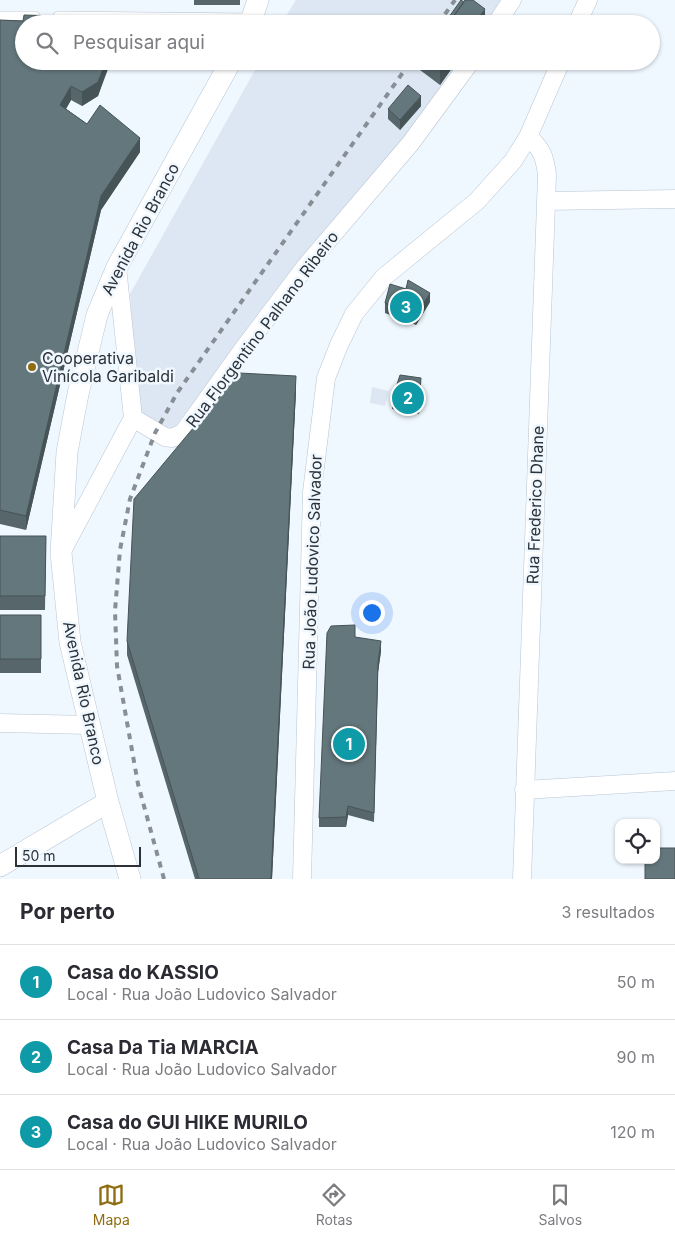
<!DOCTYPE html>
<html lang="pt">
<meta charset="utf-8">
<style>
:root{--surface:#fff;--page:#f2f2f3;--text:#2b2b33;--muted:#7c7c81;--line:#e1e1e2;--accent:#8e6c0f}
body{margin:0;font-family:Inter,sans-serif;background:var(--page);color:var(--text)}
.controls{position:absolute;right:15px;bottom:15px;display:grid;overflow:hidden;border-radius:10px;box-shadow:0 1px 4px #0004}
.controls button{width:45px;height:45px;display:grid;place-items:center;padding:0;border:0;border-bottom:1px solid var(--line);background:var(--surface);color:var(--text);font:25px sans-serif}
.scale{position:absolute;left:15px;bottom:12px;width:126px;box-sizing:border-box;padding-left:5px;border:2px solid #2d3238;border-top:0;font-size:14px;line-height:18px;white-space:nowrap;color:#2d3238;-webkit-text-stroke:4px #eff7ff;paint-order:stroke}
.you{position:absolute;left:371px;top:612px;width:18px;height:18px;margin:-12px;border:4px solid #fff;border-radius:50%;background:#1a73e8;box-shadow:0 0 0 8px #1a73e833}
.badge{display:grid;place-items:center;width:32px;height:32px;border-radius:50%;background:var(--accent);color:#fff;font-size:16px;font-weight:700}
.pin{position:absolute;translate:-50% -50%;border:2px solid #fff;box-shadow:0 1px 5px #0006}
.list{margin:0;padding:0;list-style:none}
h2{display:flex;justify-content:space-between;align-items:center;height:65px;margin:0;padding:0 20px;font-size:21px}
h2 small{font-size:16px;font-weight:400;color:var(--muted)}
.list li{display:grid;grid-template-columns:32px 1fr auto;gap:15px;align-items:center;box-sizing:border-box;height:75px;padding:0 20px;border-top:1px solid var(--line)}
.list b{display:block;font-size:19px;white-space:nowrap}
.list p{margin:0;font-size:16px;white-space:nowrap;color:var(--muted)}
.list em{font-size:16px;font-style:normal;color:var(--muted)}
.icon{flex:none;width:28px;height:28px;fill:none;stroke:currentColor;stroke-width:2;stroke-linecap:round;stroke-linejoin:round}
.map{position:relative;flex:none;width:675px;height:879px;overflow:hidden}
.search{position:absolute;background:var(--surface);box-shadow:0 1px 4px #0004;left:15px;right:15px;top:15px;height:55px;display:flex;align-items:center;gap:12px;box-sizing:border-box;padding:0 18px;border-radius:28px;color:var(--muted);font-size:19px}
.sheet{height:290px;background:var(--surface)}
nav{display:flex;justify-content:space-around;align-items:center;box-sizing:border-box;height:70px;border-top:1px solid var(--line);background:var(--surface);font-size:14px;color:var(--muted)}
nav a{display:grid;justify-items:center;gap:2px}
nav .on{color:var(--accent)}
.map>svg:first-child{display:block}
.built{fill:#dde7f3}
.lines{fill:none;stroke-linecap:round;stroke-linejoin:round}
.service-casing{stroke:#b9c6d3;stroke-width:10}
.minor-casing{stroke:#b9c6d3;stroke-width:19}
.tertiary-casing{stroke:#b9c6d3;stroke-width:22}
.service{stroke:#fff;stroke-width:9}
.minor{stroke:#fff;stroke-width:18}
.tertiary{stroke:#fff;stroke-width:21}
.rail{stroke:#878e95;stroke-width:4;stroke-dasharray:6 6;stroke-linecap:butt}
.wall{fill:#56666b}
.shaded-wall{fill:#465357}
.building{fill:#64777c;stroke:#465357}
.poi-dot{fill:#8e6c0f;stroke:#eff7ff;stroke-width:2}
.labels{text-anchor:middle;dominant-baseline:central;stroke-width:5;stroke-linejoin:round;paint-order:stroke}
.street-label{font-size:16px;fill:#2d3238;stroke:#eff7ff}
.poi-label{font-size:16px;fill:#2d3238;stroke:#eff7ff;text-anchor:start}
</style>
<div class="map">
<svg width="675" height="879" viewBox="0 0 675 879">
<rect width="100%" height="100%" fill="#eff7ff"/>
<path class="built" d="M296,0H503L488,24H281Z
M260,61H461L408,134L167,437L138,413L130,294Z
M372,387L389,391L385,406L370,403Z"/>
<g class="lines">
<defs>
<path id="service" d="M0,16H35
M58,16L252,18"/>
<path id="minor" d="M496,24L512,0
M577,24L588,0
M546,201L675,199
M117,267L133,418
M62,551L133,418L165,437L172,438L183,433L244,348L306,266L410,144L471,61
M0,723L90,725
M524,790L675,781
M302,879L312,492L326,378L339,345L354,314L384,277L477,201L513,161L528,137L561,61
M522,879L547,175C545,158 542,148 528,137"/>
<path id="tertiary" d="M250,24L258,0
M0,866L108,802
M130,879L108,802L70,642L61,553L67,452L78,394L97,315L117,267L231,61"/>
</defs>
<use href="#service" class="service-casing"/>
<use href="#minor" class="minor-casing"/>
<use href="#tertiary" class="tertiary-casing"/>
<use href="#service" class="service"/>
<use href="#minor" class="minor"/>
<use href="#tertiary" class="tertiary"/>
<path class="rail" d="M438,24L455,0
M164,879L138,784L117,666L115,611L120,550L130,499L155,433L177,393L411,61"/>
</g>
<path class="wall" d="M194,0H240V5H194Z
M0,20L121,24L98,96L82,106L71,100L66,109L87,124L140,152L101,210L26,530L0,524Z
M416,61H457L440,85L416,67Z
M421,106L400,130L388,119V109Z
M430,302L416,325L385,313V303Z
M421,387L419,414L392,409V400Z
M296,390L272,879H195L127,655V641Z
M0,536H46L45,610H0Z
M0,615H41V673H0Z
M355,637L381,651L378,672L374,822L348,815L346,827H319V818Z"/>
<path class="shaded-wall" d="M485,9V23L484,24H474Z
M106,61H111L98,96L82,106V92Z
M446,61H457L440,85V70Z
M71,86V100L60,119V105Z
M421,96V106L400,130V120Z
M140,138V152L101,210L26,530V516L101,196Z
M430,293V302L416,325V315Z
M296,376V390L272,879H271Z
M421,378V387L419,414V405Z
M381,641V651L378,672L374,822L378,663Z
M348,806V815L346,827V817Z"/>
<path class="building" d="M461,0L464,2L448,24H444Z
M465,0H473L485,9L474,24H448Z
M24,15L121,18L119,24H24V61H106L98,82L82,92L71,86L60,105L87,124L100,105L140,138L101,196L26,516L0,510V20L23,21Z
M416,61H423V68L416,62Z
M427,61H446L440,70Z
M408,85L421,96L400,120L388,109Z
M408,280L430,293L416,315L385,303L390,284L406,289Z
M239,373L296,376L271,879H199L127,641L134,499Z
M400,375L421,378L419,405L392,400Z
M0,536H46L45,596H0Z
M0,615H41V659H0Z
M355,625V637L381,641L378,663L374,813L348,806L346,817L319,818L327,633L331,626Z
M656,848H675V879H645V860H656Z"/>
<circle class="poi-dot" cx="32" cy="367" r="5"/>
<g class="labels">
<g class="street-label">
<text transform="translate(140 229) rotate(-62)">Avenida Rio Branco</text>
<text transform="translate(262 329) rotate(-53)">Rua Florgentino Palhano Ribeiro</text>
<text transform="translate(535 505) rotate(-88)">Rua Frederico Dhane</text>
<text transform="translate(312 562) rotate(-88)">Rua João Ludovico Salvador</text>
<text transform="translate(84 693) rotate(78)">Avenida Rio Branco</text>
</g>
<g class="poi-label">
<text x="42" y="358">Cooperativa<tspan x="42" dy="18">Vinícola Garibaldi</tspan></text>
</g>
</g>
</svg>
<div class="controls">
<button><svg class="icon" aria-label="locate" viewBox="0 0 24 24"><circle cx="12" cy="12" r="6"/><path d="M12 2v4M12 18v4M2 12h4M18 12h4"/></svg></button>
</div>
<div class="scale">50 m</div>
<div class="you"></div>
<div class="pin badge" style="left:349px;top:744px;background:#0f9aa8">1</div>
<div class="pin badge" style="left:408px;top:398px;background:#0f9aa8">2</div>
<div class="pin badge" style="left:406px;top:307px;background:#0f9aa8">3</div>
<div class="search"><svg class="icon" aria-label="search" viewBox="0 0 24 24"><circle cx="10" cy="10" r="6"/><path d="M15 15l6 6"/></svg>Pesquisar aqui</div>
</div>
<section class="sheet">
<h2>Por perto<small>3 resultados</small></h2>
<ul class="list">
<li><span class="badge" style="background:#0f9aa8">1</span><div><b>Casa do KASSIO</b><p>Local · Rua João Ludovico Salvador</p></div><em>50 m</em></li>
<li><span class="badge" style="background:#0f9aa8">2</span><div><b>Casa Da Tia MARCIA</b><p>Local · Rua João Ludovico Salvador</p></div><em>90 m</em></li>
<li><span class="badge" style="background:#0f9aa8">3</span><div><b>Casa do GUI HIKE MURILO</b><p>Local · Rua João Ludovico Salvador</p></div><em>120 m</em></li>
</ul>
</section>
<nav>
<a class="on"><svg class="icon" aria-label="map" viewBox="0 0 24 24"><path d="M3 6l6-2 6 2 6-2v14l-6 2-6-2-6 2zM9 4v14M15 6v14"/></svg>Mapa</a>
<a><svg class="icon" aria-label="directions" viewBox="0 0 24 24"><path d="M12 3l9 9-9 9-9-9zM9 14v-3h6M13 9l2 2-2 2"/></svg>Rotas</a>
<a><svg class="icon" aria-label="saved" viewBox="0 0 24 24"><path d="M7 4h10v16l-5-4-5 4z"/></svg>Salvos</a>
</nav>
